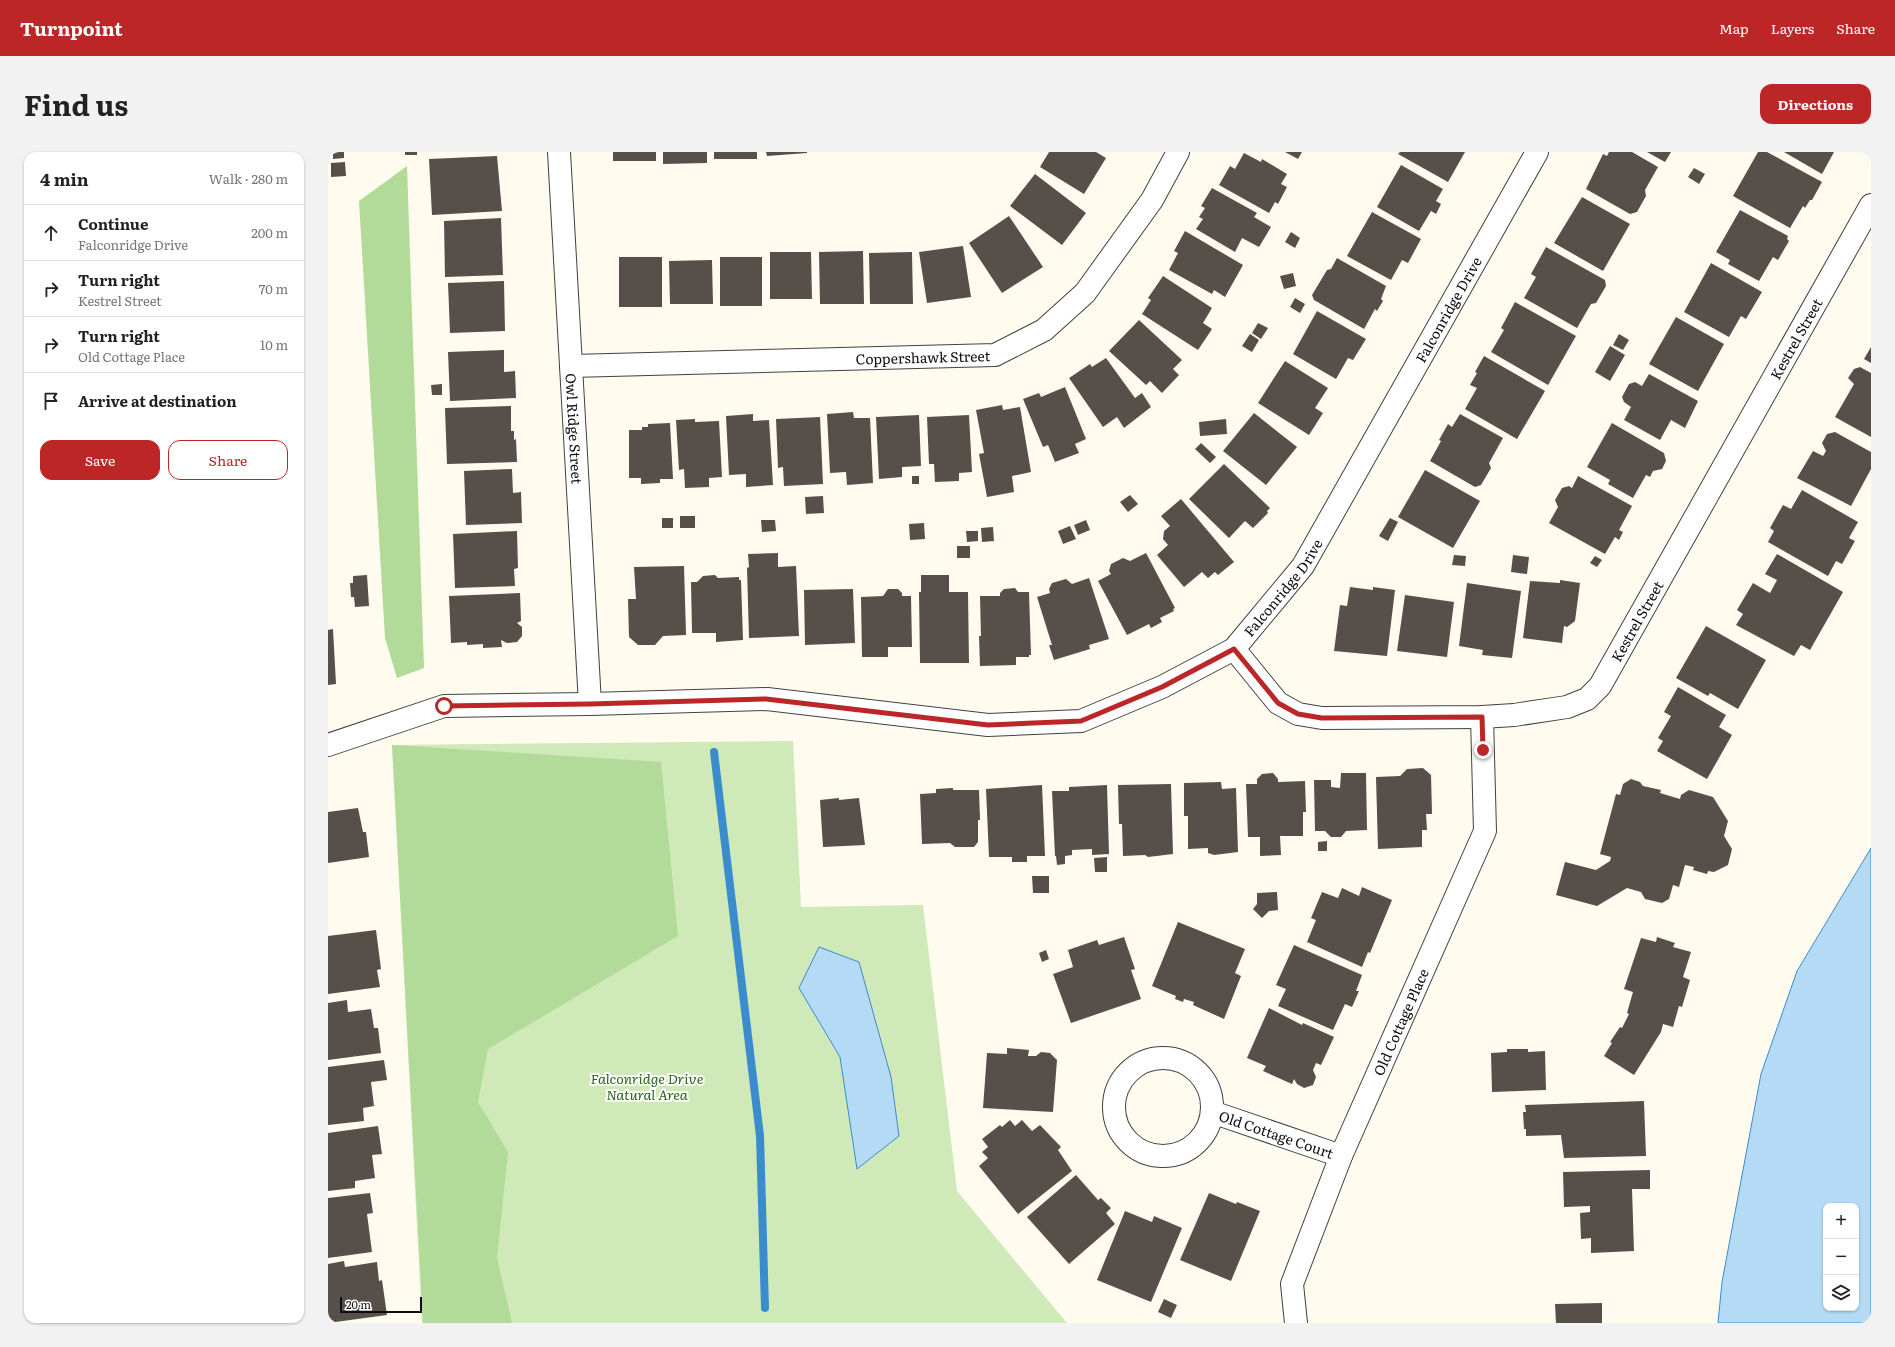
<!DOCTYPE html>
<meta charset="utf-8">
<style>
:root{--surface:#fff;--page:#f2f2f2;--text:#222;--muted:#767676;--line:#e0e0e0;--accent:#bd2626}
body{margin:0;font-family:Literata,serif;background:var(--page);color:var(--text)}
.controls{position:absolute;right:12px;bottom:12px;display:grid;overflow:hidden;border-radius:8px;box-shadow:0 1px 3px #0004}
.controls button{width:36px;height:36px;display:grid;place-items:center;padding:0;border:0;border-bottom:1px solid var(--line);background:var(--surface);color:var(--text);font:20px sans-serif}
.scale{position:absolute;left:12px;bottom:10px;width:82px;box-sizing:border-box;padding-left:4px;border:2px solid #0e0e0e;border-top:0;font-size:11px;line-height:14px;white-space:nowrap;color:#0e0e0e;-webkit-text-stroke:3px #fff;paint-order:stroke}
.stop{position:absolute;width:12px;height:12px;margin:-9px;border:3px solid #bd2626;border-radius:50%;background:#fff}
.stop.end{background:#bd2626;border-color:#fff;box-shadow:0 1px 4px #0008}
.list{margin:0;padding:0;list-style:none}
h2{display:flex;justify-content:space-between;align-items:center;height:52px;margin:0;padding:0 16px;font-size:17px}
h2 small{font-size:13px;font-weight:400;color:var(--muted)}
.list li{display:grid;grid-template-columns:26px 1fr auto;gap:12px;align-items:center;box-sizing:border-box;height:56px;padding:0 16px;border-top:1px solid var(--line)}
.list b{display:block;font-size:15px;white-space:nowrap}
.list p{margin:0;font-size:13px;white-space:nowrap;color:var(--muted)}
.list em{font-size:13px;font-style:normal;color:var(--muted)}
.actions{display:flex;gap:8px;padding:12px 16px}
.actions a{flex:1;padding:9px 0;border:1px solid var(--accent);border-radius:12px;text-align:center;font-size:14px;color:var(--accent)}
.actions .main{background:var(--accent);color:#fff}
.icon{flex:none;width:22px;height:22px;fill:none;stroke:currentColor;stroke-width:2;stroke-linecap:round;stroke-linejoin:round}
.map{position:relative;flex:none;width:1543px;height:1171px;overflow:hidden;border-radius:12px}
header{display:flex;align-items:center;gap:24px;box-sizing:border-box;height:56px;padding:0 20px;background:var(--accent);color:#fff}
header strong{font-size:19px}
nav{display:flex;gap:22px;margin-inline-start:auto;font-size:14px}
.intro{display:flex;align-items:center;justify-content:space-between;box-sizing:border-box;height:96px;padding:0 24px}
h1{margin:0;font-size:28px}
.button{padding:10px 18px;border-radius:12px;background:var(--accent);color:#fff;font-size:14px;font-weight:700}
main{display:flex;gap:24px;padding:0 24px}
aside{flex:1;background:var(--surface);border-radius:12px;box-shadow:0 1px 3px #0004}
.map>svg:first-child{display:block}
.green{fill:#cfe9b8}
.forest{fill:#b2da98}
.water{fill:#b4daf6;stroke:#3b8ccc;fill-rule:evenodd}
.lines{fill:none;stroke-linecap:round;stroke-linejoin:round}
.stream{stroke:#3b8ccc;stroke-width:8}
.building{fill:#564f4a}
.street-casing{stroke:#414141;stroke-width:24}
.street{stroke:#fff;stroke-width:22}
.route{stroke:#bd2626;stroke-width:5}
.labels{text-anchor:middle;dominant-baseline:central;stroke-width:4;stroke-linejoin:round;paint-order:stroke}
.street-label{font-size:14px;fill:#0e0e0e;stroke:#fff}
.park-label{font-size:14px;font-style:italic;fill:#2a651e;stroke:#fff}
</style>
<header>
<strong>Turnpoint</strong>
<nav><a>Map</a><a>Layers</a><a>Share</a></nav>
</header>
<div class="intro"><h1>Find us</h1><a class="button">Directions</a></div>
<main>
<aside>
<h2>4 min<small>Walk · 280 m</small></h2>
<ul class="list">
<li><svg class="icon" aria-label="ahead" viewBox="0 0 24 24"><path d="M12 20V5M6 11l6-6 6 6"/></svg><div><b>Continue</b><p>Falconridge Drive</p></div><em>200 m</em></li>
<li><svg class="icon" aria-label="right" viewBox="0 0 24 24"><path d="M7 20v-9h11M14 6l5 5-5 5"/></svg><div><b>Turn right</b><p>Kestrel Street</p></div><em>70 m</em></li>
<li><svg class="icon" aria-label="right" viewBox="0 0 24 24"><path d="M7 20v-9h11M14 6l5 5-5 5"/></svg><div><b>Turn right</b><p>Old Cottage Place</p></div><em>10 m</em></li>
<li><svg class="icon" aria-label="arrive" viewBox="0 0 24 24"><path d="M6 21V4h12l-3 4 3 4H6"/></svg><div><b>Arrive at destination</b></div></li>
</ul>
<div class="actions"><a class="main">Save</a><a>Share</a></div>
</aside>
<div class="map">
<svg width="1543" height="1171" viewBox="0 0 1543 1171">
<rect width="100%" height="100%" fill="#fffcef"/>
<path class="green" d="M465,589L473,755L595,753L629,1039L739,1171H94L64,593Z"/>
<path class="forest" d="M79,14L96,516L69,526L57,486L31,49Z
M64,593L333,610L350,784L160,897L150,950L180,1000L169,1106L184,1171H95Z"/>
<path class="water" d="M1543,696V1171H1390L1394,1130L1433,922L1469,819ZM1498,1054H1528V1156H1498Z
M491,795L531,810L563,925L571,984L529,1017L512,905L471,836Z"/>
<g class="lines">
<path class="stream" d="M386,600L432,984L437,1156"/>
</g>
<path class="building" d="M5,0H16V6L5,7Z
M77,0H89V3H77Z
M285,0H328V9H285Z
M335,0H379V11L335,12Z
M386,0H429V7H386Z
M438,0H479V1L439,4Z
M721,0H768L778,6L756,42L712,15Z
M957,0H974L970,7Z
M1072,0H1137L1120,30L1070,2Z
M1281,0H1304L1330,15L1317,38L1318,44L1309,60L1302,62L1258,37L1275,2L1279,4Z
M1319,0H1343L1337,10Z
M1430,0H1439L1494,30L1484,48H1482L1477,56L1475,54L1462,76L1405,44Z
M1456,0H1506L1494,22Z
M916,1L933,10L934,7L959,22L953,32L959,35L950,52L947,50L941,61L891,33L902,14L907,17Z
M169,4L174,59L104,63L101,7Z
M17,10L18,24L3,25V11Z
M1073,13L1115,37L1108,49L1113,52L1108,62L1103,59L1091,79L1049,55Z
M1366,16L1377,22L1371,32L1360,25Z
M707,22L758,61L734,93L682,54Z
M884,36L929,61L926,65L943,75L931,95L914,86L907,100L868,77L875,67L871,65L877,56L873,54Z
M1254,45L1302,72L1275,119L1226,91Z
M1412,58L1460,84L1459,87L1461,89L1450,108L1445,105L1431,129L1400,112L1402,108L1388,100Z
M1044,60L1093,87L1080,111L1074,108L1063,128L1019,104Z
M681,64L715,115L674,141L641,91Z
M173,66L175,123L117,125L116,69Z
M857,79L915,113L897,145L886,138L884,142L841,118L850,101L846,99Z
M963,80L972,86L967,96L957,90Z
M635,94L643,145L599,151L591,100Z
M1218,95L1277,128L1278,134L1268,151L1263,152L1249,176L1196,146L1208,125L1203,122Z
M535,99L536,152H492L491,100Z
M442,100H483L484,147H442Z
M584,100L585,152H542L541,101Z
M291,105H334V155H291Z
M392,105H434V154H392Z
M1009,106L1058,134L1053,147L1055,149L1049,159L1047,157L1036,177L986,148L984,143L999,118L1003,117Z
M384,108L385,152H342L341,109Z
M1383,111L1434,140L1418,167L1413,164L1401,185L1356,160Z
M965,121L968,134L956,137L952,124Z
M835,124L884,156L875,171L884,177L870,198L814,162L823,148L820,146Z
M176,129L177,179L122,181L120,131Z
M967,146L977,152L972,161L962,155Z
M1187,150L1248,184L1220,233L1163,200L1176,178L1173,176Z
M989,159L1038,187L1025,208L1020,206L1008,227L965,202Z
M1348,165L1396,192L1370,239L1321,212Z
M811,168L854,208L845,217L851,223L834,241L822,229L818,233L781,199Z
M930,171L940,176L933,187L924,181Z
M922,182L931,188L924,200L914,194Z
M1291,182L1301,188L1295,198L1285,193Z
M1282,194L1297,203L1282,229L1267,220Z
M1543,195V211L1536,207Z
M176,198V220L187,219L188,246L122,249L120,200Z
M1156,204L1217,239L1189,287L1137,257L1149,236L1142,233L1149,221L1147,220Z
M778,206L807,246L814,241L823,255L796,276L789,265L775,275L741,226L762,212L764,215Z
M957,209L1000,236L987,256L995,261L981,283L930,251Z
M1532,215L1543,221V285L1507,265L1526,232L1520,226L1526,217Z
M1321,222L1370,249L1357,276L1343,268L1332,288L1296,268L1303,255L1296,250L1294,245L1301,232L1307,230L1314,234Z
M114,232V243H104L103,233Z
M737,235L758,287L747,292L751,301L727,310L720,293L715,295L695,247L711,241L713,245Z
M674,253L675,258L692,255L703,320L684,324L686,340L659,345L651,302L656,301L648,258Z
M183,254V279H186V288L188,287L189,310L119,312L117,256Z
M525,260L526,266H542L545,331L519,333L518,320L502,321L499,262Z
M926,261L969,295L938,333L895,299Z
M425,262V269L441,268L445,333L418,335V322L401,323L398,264Z
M1132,262L1175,286L1161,311L1163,316L1153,333L1147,335L1102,309L1113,289L1111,288L1120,272L1124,275Z
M591,263L593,314L574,315V325L551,327L548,265Z
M641,263L644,320L631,321V329L607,330L606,312H601L599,265Z
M492,265L495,332L456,334L455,315L450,316L448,267Z
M367,267V270L391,269L394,325L381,326V335L357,336L356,317L351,318L348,268Z
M898,267L899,282L872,284L871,270Z
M342,271L345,327H332V331L313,332V326H301V278H314V275H320V272Z
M1284,271L1336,301L1338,309L1334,317L1325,319L1322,325L1318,323L1305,346L1280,332L1282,328L1259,315Z
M1507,280L1543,300V317L1523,354L1469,326L1485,299L1495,304L1498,299L1494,291L1499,282Z
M873,291L888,305L882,311L867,297Z
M896,312L942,356L939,359L940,361L925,376L917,369L901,386L861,347Z
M184,317L185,341L193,340L194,371L138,373L136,319Z
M1097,318L1152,349L1125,396L1070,365Z
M584,324H591V332H584Z
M1250,324L1304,354L1291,378L1295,380L1291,388L1287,385L1277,402L1221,371L1230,355L1227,348L1234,336L1241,334L1244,336Z
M1474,338L1530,370L1521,386L1527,389L1514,412L1508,409L1500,424L1440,390L1446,379L1442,376L1455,353L1463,357Z
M802,343L810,352L800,360L792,350Z
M495,344L496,361L478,362L477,345Z
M853,347L906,410L890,423L887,420L880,426L874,420L856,435L829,403L840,393L835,387L836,379L842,374L833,364Z
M352,364H367V376H352Z
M334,366H345V376H334Z
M1062,366L1070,370L1060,389L1051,384Z
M433,368H447L448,379L434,380Z
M758,368L762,378L750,383L746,373Z
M596,371L597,387L582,388L581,372Z
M742,374L748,387L735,392L730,379Z
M665,375L666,389L654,390L653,376Z
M189,379L190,416L186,417L187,434L127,436L125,382Z
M638,379H650V389L639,390Z
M629,394H642V406H629Z
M450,401V415L468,414L471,484L421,486L419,416L421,415L420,402Z
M818,401L847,456L845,457L846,459L832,466L834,470L823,476L821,472L799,483L770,429L783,422L781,419L783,412L795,406L802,409Z
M1449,402L1515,440L1482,498L1473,493L1466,504L1408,473L1415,462L1409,458L1425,431L1442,441L1449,428L1437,422Z
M1126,403L1138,404L1137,414L1124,413Z
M1185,403L1201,405L1199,422L1183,420Z
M1267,404L1274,408L1269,415L1262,411Z
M356,414L358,483L335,484L327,493H310L301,485L300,447H308L306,415Z
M39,423L41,454L27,455L26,445H23L22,431H25V424Z
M387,423L390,426L411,425V428H413L415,488L388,490V481H364L363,430H369L375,424Z
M593,423H621V440H640L641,511H592L591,440H593Z
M761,426L781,487L761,493L762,497L726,508L721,493H724L709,445L722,441L721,437L724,431L738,427L744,432Z
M1232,428L1252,431L1247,469L1239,475L1236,474L1234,491L1195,486L1202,429L1232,431Z
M1139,431L1193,439L1184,506L1154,503L1155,498L1131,494Z
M1022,435L1045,438V435L1067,438L1059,504L1006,499L1012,453L1019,454Z
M687,436L690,440H701L703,503H701V505H688V513L652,514L651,484H653L652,444H672V441L676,437Z
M525,437L527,491L477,493L476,438Z
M560,437H570L574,441V444H583L584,495H560V505H534L533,445L555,444Z
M192,441L193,469L189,471L194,475V484L189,490L179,491L173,488L174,495L155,496V492L139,493V490L123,491L121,444Z
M1077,443L1126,450L1119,505L1069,499Z
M1378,474L1438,508L1410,557L1382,541L1380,544L1348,526Z
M5,477L8,532L0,533V478Z
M1350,535L1398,563L1391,575L1404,583L1379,627L1329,599L1335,589L1330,586L1343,564L1336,560Z
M1095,616L1103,623L1104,662H1098L1099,678H1094V695L1050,697L1048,625L1072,624L1079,617Z
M945,621L950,627V630L977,629L978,660H975V684H952L953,703L932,704V685H920L918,632H929V627L934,622Z
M1013,621H1038L1039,678L1018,679L1013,685H1003L997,679H987L986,628H1003V635L1012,636Z
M1303,627L1312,630L1315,634L1333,638L1332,641L1352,647L1353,643L1361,638L1385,645L1400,669L1396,684L1404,697L1400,713L1386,720L1380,719L1379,722L1365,718L1366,715L1357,713L1351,735L1345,733L1341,747L1334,751L1317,747L1313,740L1299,736L1269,754L1228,743L1237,710L1268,718L1282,709L1283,705L1272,702L1288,642L1292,643L1295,632Z
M893,630L894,637L908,636L910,700L886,703L880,701V696L860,697V664H856V631Z
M843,632L845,702L820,705L817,703L795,704L794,672H791L790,633Z
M714,633L717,704H699V710H684V705H661L658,637Z
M779,633L781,702L764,703V697L744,698V703L737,704V712L729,713L728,704H727L724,639H741V635Z
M625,636V638H651L652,668H650V690L646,695H627L622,691L594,692L592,642L608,641V637Z
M511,646V648L531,646L537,693L495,695L492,648Z
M30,656L35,680H38L41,705L0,711V660Z
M999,689V699H990V690Z
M779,705V720H767L766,706Z
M704,724H721V741H705Z
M1034,735L1064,748L1042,801L1040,800L1034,815L979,790L988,768L983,766L994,740L1010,746L1014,736L1031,744Z
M949,740L950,758L941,759L934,766L925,757L929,752V741Z
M850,770L917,797L907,821L913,824L896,867L865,853L866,850L856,847L855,850L847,847L848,844L824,834Z
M48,778L53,817L49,818L52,835L0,842V784Z
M796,785L807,817L803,818L813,847L743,871L725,822L745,815L740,798L769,788L771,793Z
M1329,785L1347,791L1345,795L1363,800L1355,825L1362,828L1354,855L1351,854L1345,875L1335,872L1333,880L1306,923L1276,904L1284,891L1282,890L1292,875L1294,876L1301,862L1299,861L1305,840L1296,837L1313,786L1328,790Z
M966,793L1034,823L1028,839H1031L1024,855L1017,852L1005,878L950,854L958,837L948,833Z
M718,798L721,807L714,810L711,801Z
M19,848L20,860L43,857L46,876H50L53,901L0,908V851Z
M941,856L974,873L975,871L1006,885L993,913L988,911L985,918L988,925L985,933L976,936L969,932L966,927L964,932L935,919L938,914L919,906Z
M679,896L701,898L700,904H708L713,900L722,901L729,908L725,960L655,956L659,901L679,902Z
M1179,897H1200V900L1217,899L1218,938L1164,940L1163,901L1179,900Z
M56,908L59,928L43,930L46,954L35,956L36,969L0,973V915Z
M1316,949L1318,1004L1236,1006L1233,983L1198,984V977H1196L1195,960H1198L1197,953Z
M682,968L687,974L694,968L704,979L712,973L733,995L730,998L744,1019L690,1062L651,1014L660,1006L654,1000L660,995L654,987L672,973L674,975Z
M50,974L54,1002L44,1003L47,1026L27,1029V1036L0,1039V981Z
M1322,1018V1037H1304L1306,1099L1263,1101V1086L1253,1087L1252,1061L1262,1060V1054L1236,1055L1235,1020Z
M748,1023L770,1048L773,1046L783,1056L778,1061L787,1072L741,1112L699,1065Z
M42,1041L45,1061L39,1062L44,1100L0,1106V1046Z
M881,1041L908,1052L909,1050L932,1059L903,1129L852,1108Z
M797,1059L824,1070L826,1064L854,1076L823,1150L769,1128Z
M16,1109L17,1115L49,1110L51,1129L54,1128L59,1163L0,1171V1112Z
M836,1147L849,1153L843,1166L830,1160Z
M1274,1151V1171H1228L1227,1152Z"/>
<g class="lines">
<defs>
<g id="street">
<path id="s1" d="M231,0L262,552"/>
<path id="s2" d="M243,214L667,203L716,178L757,141L824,48L850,0"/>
<path id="s3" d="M906,497L950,551L970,562L994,566L1154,565L1186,563L1239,555L1259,547L1272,534L1543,53"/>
<path id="s4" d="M0,593L116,554L262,552L439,547L660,573L753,569L834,535L906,497L975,414L1209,0"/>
<circle cx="835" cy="955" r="49"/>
<path id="s5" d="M884,960L1013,1004"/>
<path id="s6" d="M968,1171L964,1132L1013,1004L1157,679L1154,565"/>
</g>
</defs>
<use href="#street" class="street-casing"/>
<use href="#street" class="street"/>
</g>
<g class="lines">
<path class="route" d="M116,554L262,552L438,547L660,573L753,569L834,535L906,497L950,551L970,562L994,566L1154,565L1155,598"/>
</g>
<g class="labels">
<g class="street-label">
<text stroke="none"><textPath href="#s4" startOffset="1333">Falconridge Drive</textPath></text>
<text stroke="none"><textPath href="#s3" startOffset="801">Kestrel Street</textPath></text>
<text stroke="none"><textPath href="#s2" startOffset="352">Coppershawk Street</textPath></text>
<text stroke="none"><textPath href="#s1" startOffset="277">Owl Ridge Street</textPath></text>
<text stroke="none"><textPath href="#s4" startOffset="1009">Falconridge Drive</textPath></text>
<text stroke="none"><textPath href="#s3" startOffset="477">Kestrel Street</textPath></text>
<text stroke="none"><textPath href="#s6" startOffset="323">Old Cottage Place</textPath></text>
<text stroke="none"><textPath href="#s5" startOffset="68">Old Cottage Court</textPath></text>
</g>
<g class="park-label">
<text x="319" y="926">Falconridge Drive<tspan x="319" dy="16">Natural Area</tspan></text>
</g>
</g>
</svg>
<div class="controls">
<button>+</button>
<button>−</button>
<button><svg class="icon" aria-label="layers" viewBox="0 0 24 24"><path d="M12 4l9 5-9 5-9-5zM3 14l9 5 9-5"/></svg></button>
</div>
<div class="scale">20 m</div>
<div class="stop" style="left:116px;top:554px"></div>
<div class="stop end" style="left:1155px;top:598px"></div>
</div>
</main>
